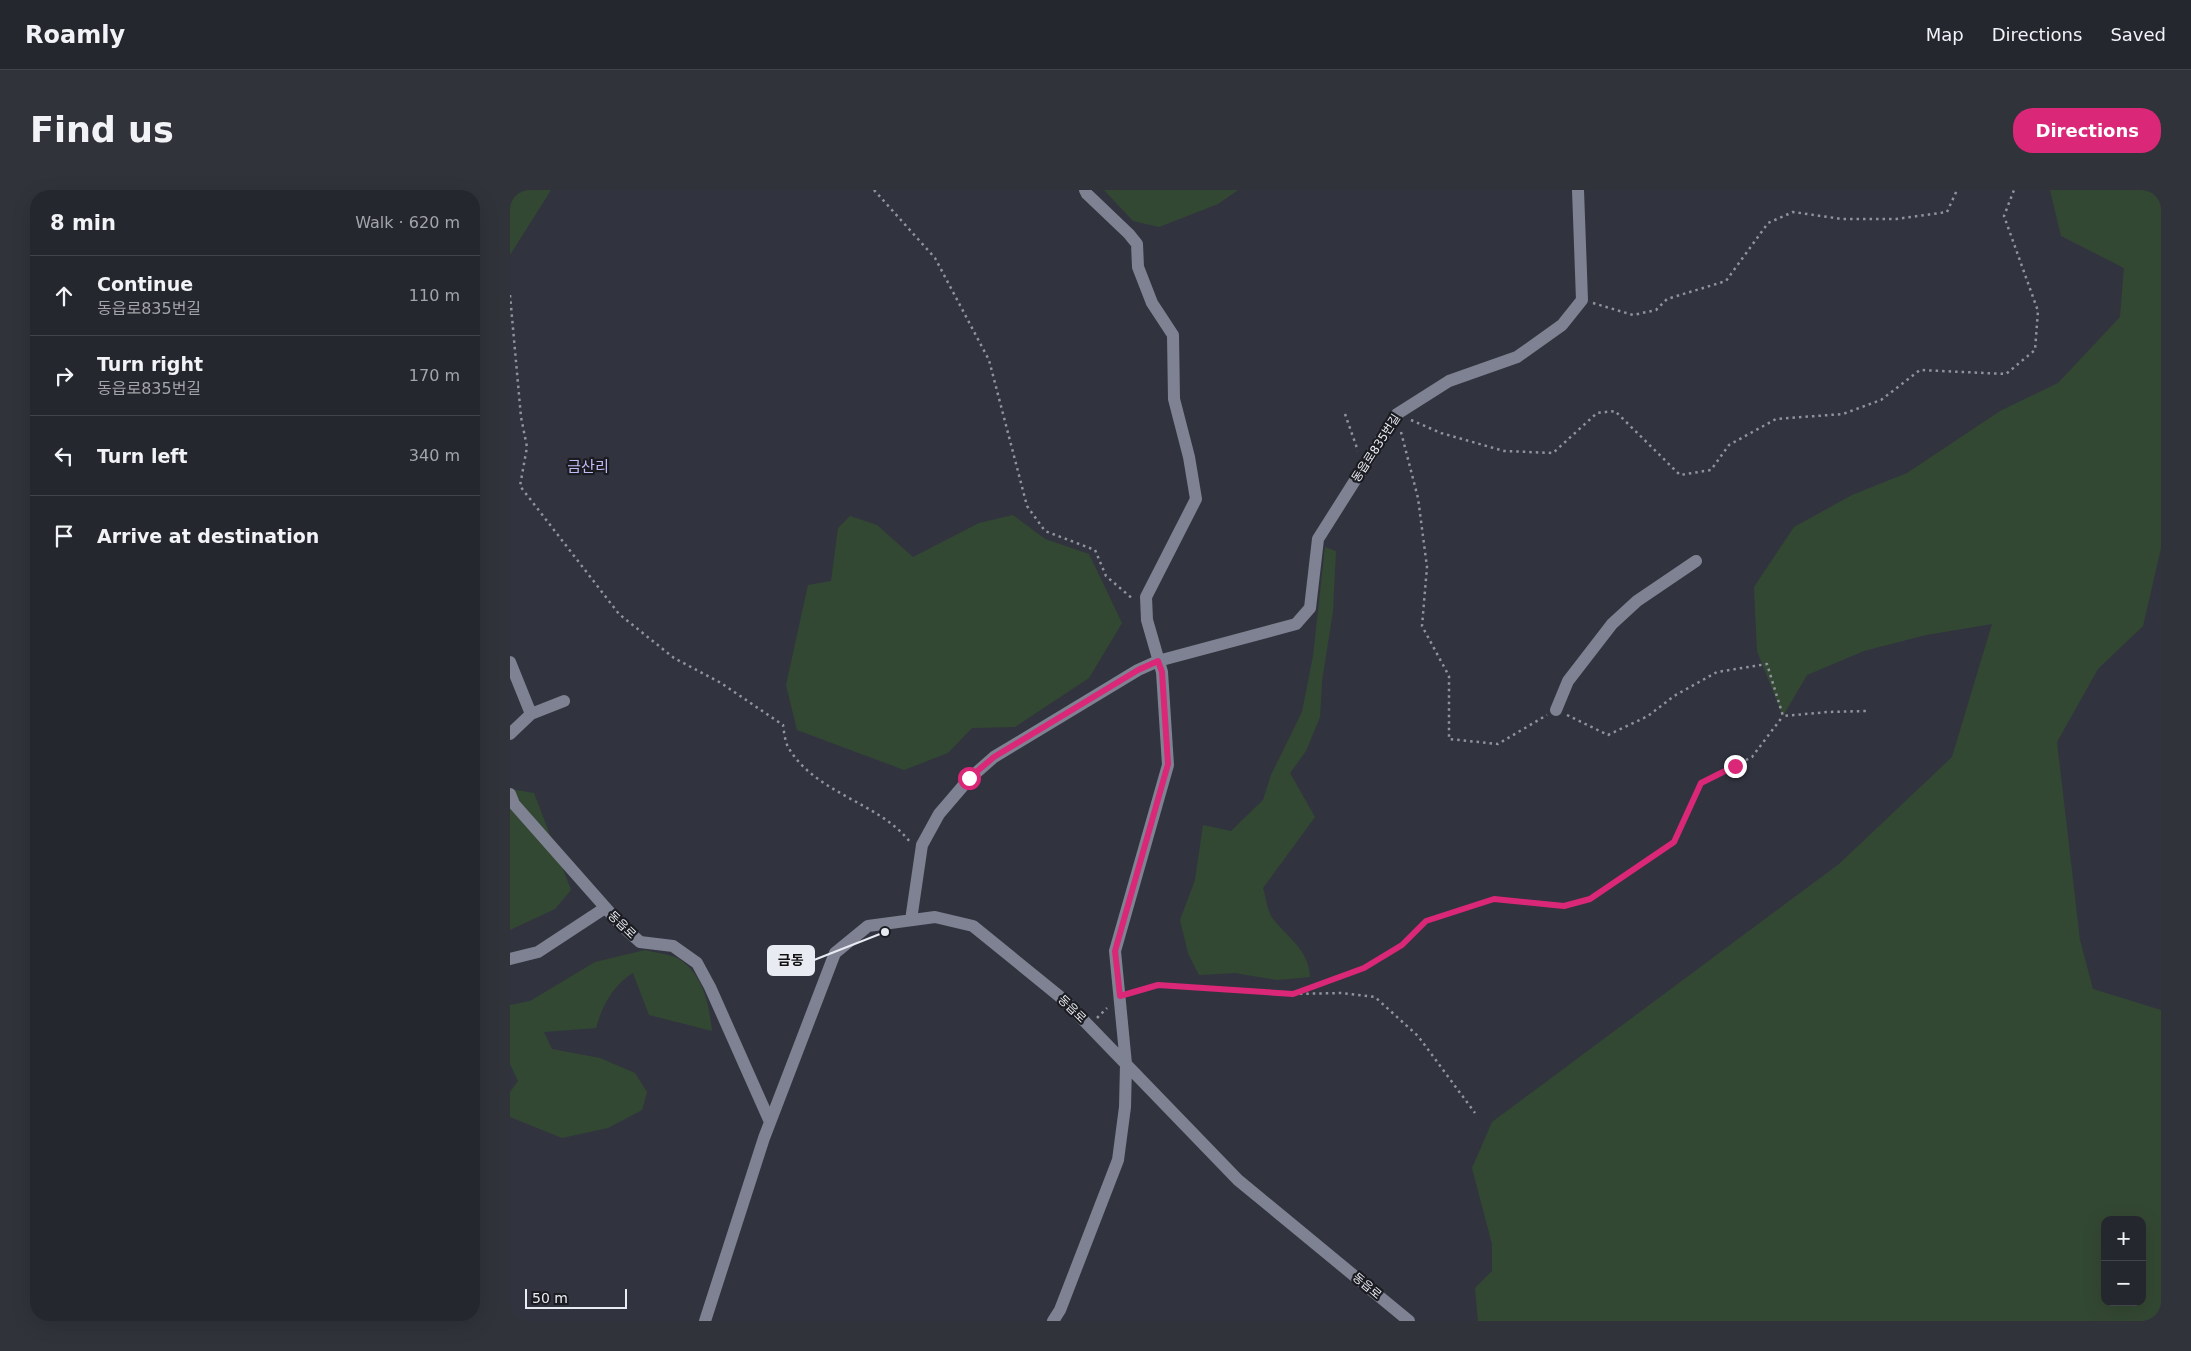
<!DOCTYPE html>
<meta charset="utf-8">
<style>
:root{--surface:#25272f;--page:#31333b;--text:#f1f3f6;--muted:#a3a5aa;--line:#42444b;--accent:#db2777}
body{margin:0;font-family:"DejaVu Sans","Noto Sans KR",sans-serif;background:var(--page);color:var(--text)}
.controls{position:absolute;right:15px;bottom:15px;display:grid;overflow:hidden;border-radius:10px;box-shadow:0 5px 20px #0002}
.controls button{width:45px;height:45px;display:grid;place-items:center;padding:0;border:0;border-bottom:1px solid var(--line);background:var(--surface);color:var(--text);font:25px sans-serif}
.scale{position:absolute;left:15px;bottom:12px;width:102px;box-sizing:border-box;padding-left:5px;border:2px solid #e8ebf2;border-top:0;font-size:14px;line-height:18px;white-space:nowrap;color:#e8ebf2;-webkit-text-stroke:4px #1b1c21;paint-order:stroke}
.stop{position:absolute;width:15px;height:15px;margin:-11px;border:4px solid #db2777;border-radius:50%;background:#fff}
.stop.end{background:#db2777;border-color:#fff;box-shadow:0 1px 5px #0008}
.list{margin:0;padding:0;list-style:none}
h2{display:flex;justify-content:space-between;align-items:center;height:65px;margin:0;padding:0 20px;font-size:21px}
h2 small{font-size:16px;font-weight:400;color:var(--muted)}
.list li{display:grid;grid-template-columns:32px 1fr auto;gap:15px;align-items:center;box-sizing:border-box;height:80px;padding:0 20px;border-top:1px solid var(--line)}
.list b{display:block;font-size:19px;white-space:nowrap}
.list p{margin:0;font-size:16px;white-space:nowrap;color:var(--muted)}
.list em{font-size:16px;font-style:normal;color:var(--muted)}
.icon{flex:none;width:28px;height:28px;fill:none;stroke:currentColor;stroke-width:2;stroke-linecap:round;stroke-linejoin:round}
.map{position:relative;flex:none;width:1651px;height:1131px;overflow:hidden;border-radius:20px}
header{display:flex;align-items:center;gap:30px;box-sizing:border-box;height:70px;padding:0 25px;background:var(--surface);border-bottom:1px solid var(--line)}
header strong{font-size:24px}
nav{display:flex;gap:28px;margin-inline-start:auto;font-size:18px}
.intro{display:flex;align-items:center;justify-content:space-between;box-sizing:border-box;height:120px;padding:0 30px}
h1{margin:0;font-size:35px}
.button{padding:12px 22px;border-radius:20px;background:var(--accent);color:#fff;font-size:18px;font-weight:700}
main{display:flex;gap:30px;padding:0 30px}
aside{flex:1;background:var(--surface);border-radius:20px;box-shadow:0 5px 20px #0002}
.map>svg:first-child{display:block}
.green{fill:#334832;fill-rule:evenodd}
.lines{fill:none;stroke-linecap:round;stroke-linejoin:round}
.path{stroke:#90939c;stroke-width:2.5;stroke-dasharray:2.5 4;stroke-linecap:butt}
.minor{stroke:#7f8292;stroke-width:12}
.route{stroke:#db2777;stroke-width:6}
.labels{text-anchor:middle;dominant-baseline:central;stroke-width:4.5;stroke-linejoin:round;paint-order:stroke}
.street-label{font-size:12px;fill:#e8ebf2;stroke:#1b1c21}
.quarter-label{font-size:15px;fill:#c0bcf5;stroke:#1b1c21}
.leader{fill:none;stroke:#e8ebf2;stroke-width:2}
.callout-dot{fill:#e8ebf2;stroke:#1b1c21;stroke-width:2}
.callout{fill:#e8ebf2;stroke:#e8ebf2;stroke-width:2}
.callout-label{font-size:14px;text-anchor:middle;font-weight:bold;fill:#111}
</style>
<header>
<strong>Roamly</strong>
<nav><a>Map</a><a>Directions</a><a>Saved</a></nav>
</header>
<div class="intro"><h1>Find us</h1><a class="button">Directions</a></div>
<main>
<aside>
<h2>8 min<small>Walk · 620 m</small></h2>
<ul class="list">
<li><svg class="icon" aria-label="ahead" viewBox="0 0 24 24"><path d="M12 20V5M6 11l6-6 6 6"/></svg><div><b>Continue</b><p>동읍로835번길</p></div><em>110 m</em></li>
<li><svg class="icon" aria-label="right" viewBox="0 0 24 24"><path d="M7 20v-9h11M14 6l5 5-5 5"/></svg><div><b>Turn right</b><p>동읍로835번길</p></div><em>170 m</em></li>
<li><svg class="icon" aria-label="left" viewBox="0 0 24 24"><path d="M17 20v-9H6M10 6l-5 5 5 5"/></svg><div><b>Turn left</b></div><em>340 m</em></li>
<li><svg class="icon" aria-label="arrive" viewBox="0 0 24 24"><path d="M6 21V4h12l-3 4 3 4H6"/></svg><div><b>Arrive at destination</b></div></li>
</ul>
</aside>
<div class="map">
<svg width="1651" height="1131" viewBox="0 0 1651 1131">
<rect width="100%" height="100%" fill="#31343f"/>
<path class="green" d="M0,0H41L0,65Z
M594,0H728L708,14L649,37L623,31Z
M1540,0H1651V358L1633,436L1588,479L1547,552L1570,750L1583,799L1651,820V1131H968L965,1098L982,1081V1054L962,978L982,932L1329,674L1442,567L1482,434L1416,445L1354,461L1297,485L1273,526L1247,461L1244,397L1284,337L1342,305L1397,283L1490,221L1548,193L1610,127L1614,78L1551,46ZM1595,1030H1632V1112H1595Z
M503,325L535,349L579,364L612,433L579,488L505,537L462,538L438,563L394,580L287,540L276,495L298,395L321,391L328,338L340,326L367,335L403,367L469,333Z
M815,357L826,361L823,421L812,491L810,527L796,561L780,583L805,627L753,698C756,707 757,721 763,729C778,748 799,760 800,787L767,790L725,783L689,785L678,763L670,730L685,690L693,635L721,641L753,610L761,585L792,522L803,466Z
M0,599L24,603L61,700L45,719L0,740Z
M135,760C145,763 160,764 169,769C194,785 199,815 202,841L139,825L123,783C103,795 92,816 86,838L34,842L42,859L90,868L125,883L137,902L132,920L98,938L52,948L0,927V902L8,891L0,874V815L20,811L85,772Z"/>
<g class="lines">
<path class="path" d="M364,0L425,68L479,170L517,316L535,341L585,360L596,386L624,410
M0,105L11,227L17,257L10,296L109,424L164,468L211,493L273,535C274,542 275,551 278,557C305,604 369,612 400,652
M1083,113L1123,125L1146,120L1157,109L1216,91L1258,33L1283,22L1332,29H1386L1437,22L1447,0
M835,224L848,261
M901,230L931,243L994,261L1043,263L1087,223L1105,221L1170,285L1201,280L1219,255L1266,229L1333,224L1371,210L1410,180L1496,184L1525,160L1528,121L1494,26L1504,0
M891,242L908,308L917,377L912,436L939,486V549L988,554L1037,525
M1057,525L1098,545L1138,526L1164,506L1207,482L1257,474L1273,526L1318,522L1356,521
M622,802L648,795L783,804L831,803L865,807L908,846L965,923
M783,804L854,778L892,755L916,731L984,709L1054,716L1080,709L1164,652L1191,593L1242,567L1273,526
M587,828L597,818"/>
<path class="minor" d="M0,472L21,524
M1046,520L1058,491L1102,434L1127,411L1186,371
M0,544L21,524L54,511
M0,604L4,614L110,734L130,752L163,756L187,773L200,797L260,932
M401,730L412,655L429,624L459,589L484,567L628,480L648,471L786,434L800,418L808,349L887,224L939,191L1007,167L1052,135L1072,110L1068,0
M0,769L28,762L95,718
M195,1131L254,948L325,763L358,736L425,727L463,736L554,810L728,990L899,1131
M543,1131L550,1120L608,970L615,917L616,874L605,761L658,575L652,482L637,430L636,407L686,309L679,267L664,209L663,145L642,113L628,77L627,54L619,44L577,4L575,0"/>
</g>
<g class="lines">
<path class="route" d="M459,588L484,567L628,480L648,471L652,482L658,574L605,761L610,806L648,795L783,804L854,778L892,755L916,731L984,709L1054,716L1080,709L1164,652L1191,593L1225,576"/>
</g>
<g class="labels">
<g class="street-label">
<text transform="translate(866 258) rotate(-57)">동읍로835번길</text>
<text transform="translate(112 735) rotate(44)">동읍로</text>
<text transform="translate(562 819) rotate(44)">동읍로</text>
<text transform="translate(857 1096) rotate(40)">동읍로</text>
</g>
<g class="quarter-label">
<text x="78" y="277">금산리</text>
</g>
</g>
<path class="leader" d="M375 742L304 770"/>
<circle class="callout-dot" cx="375" cy="742" r="5"/>
<rect class="callout" x="258" y="756" width="46" height="29" rx="5"/>
<g class="callout-label">
<text x="281" y="775">금동</text>
</g>
</svg>
<div class="controls">
<button>+</button>
<button>−</button>
</div>
<div class="scale">50 m</div>
<div class="stop" style="left:459px;top:588px"></div>
<div class="stop end" style="left:1225px;top:576px"></div>
</div>
</main>
